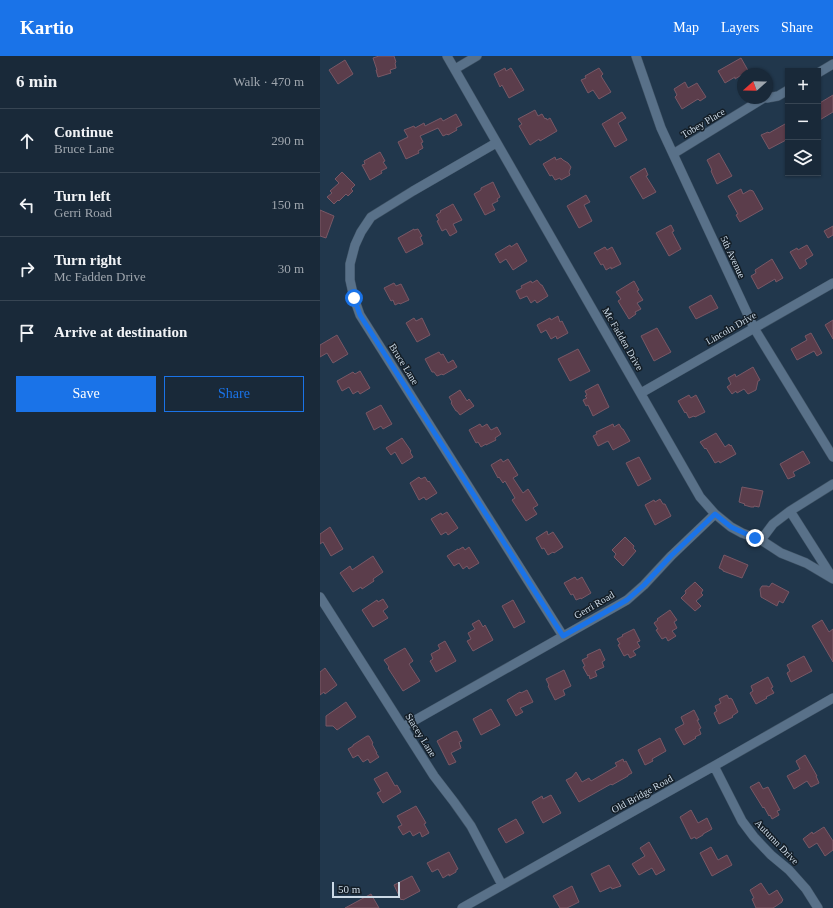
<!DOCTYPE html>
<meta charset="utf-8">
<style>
:root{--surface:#192939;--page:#223141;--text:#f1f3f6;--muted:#9fa6ae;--line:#374553;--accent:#1a73e8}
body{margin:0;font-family:Georgia,serif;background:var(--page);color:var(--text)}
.controls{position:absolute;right:12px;top:12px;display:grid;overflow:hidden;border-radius:0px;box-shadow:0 1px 3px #0004}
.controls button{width:36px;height:36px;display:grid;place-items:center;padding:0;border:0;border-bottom:1px solid var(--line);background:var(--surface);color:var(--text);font:20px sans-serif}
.compass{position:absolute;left:417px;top:12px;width:36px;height:36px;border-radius:50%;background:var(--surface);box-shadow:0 1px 3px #0004;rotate:250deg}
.scale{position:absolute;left:12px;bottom:10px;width:68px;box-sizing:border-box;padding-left:4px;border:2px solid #cbd9e6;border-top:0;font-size:11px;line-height:14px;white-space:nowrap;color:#cbd9e6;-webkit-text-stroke:3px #141e27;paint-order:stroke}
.stop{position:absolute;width:12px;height:12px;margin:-9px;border:3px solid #1a73e8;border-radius:50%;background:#fff}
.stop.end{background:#1a73e8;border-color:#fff;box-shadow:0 1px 4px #0008}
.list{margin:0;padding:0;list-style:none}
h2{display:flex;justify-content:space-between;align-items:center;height:52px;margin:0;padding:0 16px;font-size:17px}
h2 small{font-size:13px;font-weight:400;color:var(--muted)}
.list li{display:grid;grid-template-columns:26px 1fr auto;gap:12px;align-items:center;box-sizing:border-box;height:64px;padding:0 16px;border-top:1px solid var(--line)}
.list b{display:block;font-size:15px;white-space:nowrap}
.list p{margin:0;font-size:13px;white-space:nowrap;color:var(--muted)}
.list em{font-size:13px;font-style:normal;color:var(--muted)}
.actions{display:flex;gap:8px;padding:12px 16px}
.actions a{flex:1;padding:9px 0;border:1px solid var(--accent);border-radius:0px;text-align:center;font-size:14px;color:var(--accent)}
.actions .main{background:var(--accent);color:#fff}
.icon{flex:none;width:22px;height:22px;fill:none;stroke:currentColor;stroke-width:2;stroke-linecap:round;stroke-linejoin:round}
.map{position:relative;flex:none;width:513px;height:852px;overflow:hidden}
header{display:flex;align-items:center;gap:24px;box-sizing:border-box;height:56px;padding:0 20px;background:var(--accent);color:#fff}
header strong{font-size:19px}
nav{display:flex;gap:22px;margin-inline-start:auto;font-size:14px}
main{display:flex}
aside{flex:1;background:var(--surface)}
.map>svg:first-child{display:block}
.building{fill:#5b3d4b;stroke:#785866}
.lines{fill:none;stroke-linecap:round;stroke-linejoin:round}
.minor-casing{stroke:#3f5264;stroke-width:10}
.minor{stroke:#597189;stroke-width:9}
.route{stroke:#1a73e8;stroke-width:5}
.labels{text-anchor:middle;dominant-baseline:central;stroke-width:3;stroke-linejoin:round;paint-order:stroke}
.street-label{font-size:10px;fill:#cbd9e6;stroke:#141e27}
</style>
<header>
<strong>Kartio</strong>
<nav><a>Map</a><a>Layers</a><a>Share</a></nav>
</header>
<main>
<aside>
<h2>6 min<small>Walk · 470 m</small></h2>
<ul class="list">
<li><svg class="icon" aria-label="ahead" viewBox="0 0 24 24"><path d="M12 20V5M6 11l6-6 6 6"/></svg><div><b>Continue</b><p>Bruce Lane</p></div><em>290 m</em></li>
<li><svg class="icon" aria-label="left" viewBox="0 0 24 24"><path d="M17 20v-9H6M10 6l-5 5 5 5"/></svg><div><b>Turn left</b><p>Gerri Road</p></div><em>150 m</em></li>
<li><svg class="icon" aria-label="right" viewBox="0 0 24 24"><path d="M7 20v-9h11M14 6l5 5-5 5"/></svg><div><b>Turn right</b><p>Mc Fadden Drive</p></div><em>30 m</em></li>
<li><svg class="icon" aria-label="arrive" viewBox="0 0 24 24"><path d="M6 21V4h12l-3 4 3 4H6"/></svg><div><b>Arrive at destination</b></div></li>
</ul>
<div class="actions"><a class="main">Save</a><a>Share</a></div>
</aside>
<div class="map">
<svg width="513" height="852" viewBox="0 0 513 852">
<rect width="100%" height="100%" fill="#21374c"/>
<path class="building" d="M59,0H74L76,6L75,7L76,12L70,14L71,17L58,21L56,14H57L53,2Z
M421,2L430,18H423L415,23V21L405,27L398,15Z
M25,4L33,18L18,28L9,14Z
M185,12L186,15L191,12L204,34L189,42L182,29L180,31L174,18Z
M279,12L283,18L281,20L291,36L279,43L273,34L268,37L261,24L266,22L265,20Z
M365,26L368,32L377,27L386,41L380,45L378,43L362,53L355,41L357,39L354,33Z
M513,39V56L498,65V48Z
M215,54L218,60L222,58L225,63L226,62L227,64L230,62L237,75L220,85L219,83L210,89L199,70L202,68L198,63Z
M302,56L306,62L298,67L307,84L295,91L282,68Z
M136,58L142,69L136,72L137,74L128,79L127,78L123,80L118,72L100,80L103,86L101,87L103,92L98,95L99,97L86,103L78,86L88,81L84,74L94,70L95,72L104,67L105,70L121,62L123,65Z
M465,68L468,72V83L449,93L441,79L448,76L449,77Z
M60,96L65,105L63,106L67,112L61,115L62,117L50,124L42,109L45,108L44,105Z
M399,97L412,120L397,128L391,115L392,114L387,104Z
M235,101L236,104L241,102L243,104L248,107L251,111L249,116L250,119L241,124L240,122L235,124L232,119L230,120L223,108Z
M325,112L328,119L326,120L336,136L323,143L310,121Z
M22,116L35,129L31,133L33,135L28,140L26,138L19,145L18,144L14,148L7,141L12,137L10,135L19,127L15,123Z
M173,126L180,141L177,143L178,145L172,148L175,154L165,159L154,138L161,134V132Z
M421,133L423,138L430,134L433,135L443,153L420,166L416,159L418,158L408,140Z
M266,139L270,146L264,149L272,165L259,172L247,150Z
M133,148L142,164L133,168L137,176L130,180L126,173L122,175L117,165L119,164L116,159L121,156L120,155Z
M0,154L14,160L6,182L0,180Z
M351,169L354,175L352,176L361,193L349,200L336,177Z
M513,170V179L508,182L504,175Z
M94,173V174L98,173L102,180L100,181L103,188L86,197L78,182Z
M197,187L207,205L193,214L186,203L180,207L175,198L190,189L191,191Z
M487,189L493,199L485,204L487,208L480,213L470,196L477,192L478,194Z
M285,191L287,194L292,191L301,208L291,213V211L286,214L283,208L281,209L274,197Z
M452,203L463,222L456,226L455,223L438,233L431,220L436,217L435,214Z
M217,224L221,229H222L228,240L217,247L215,244L211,247L207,240L200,243L196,235L202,232L201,230L211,225L212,227Z
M314,225L319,234L317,235L323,244L317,247L321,253L315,256L316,258L309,263L298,245L301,243L296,236Z
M74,227L76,230L81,228L89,244L80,248L79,247L75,249L73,244L71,245L64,232Z
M391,239L398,252L376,263L369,251Z
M238,260L240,266L242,265L248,277L237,283L236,280L231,283L226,274L221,277L217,269L230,262L231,264Z
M94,262L96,265L102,262L110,279L97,286L86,267Z
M513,264V283L505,269Z
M337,272L351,296L334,305L321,280Z
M491,277L502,297L497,300L494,295L477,304L471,293L487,284L485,280Z
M17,279L28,298L13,307L7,297L0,301V289Z
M258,293L270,315L250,325L238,303Z
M119,296L121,299L123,298L128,307L133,304L137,311L123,319L122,318L117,320L114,316H112L105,303Z
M433,311L440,324L438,325L436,334L428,338L424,333L417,337L416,335L412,338L407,331L411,328L408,322L415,318L416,321Z
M40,315L50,332L40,338L38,335L33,338L29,331L22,335L17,325L33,316L35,318Z
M278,328L289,351L273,360L268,349L266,350L263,344L267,342L265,340L267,339L265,335Z
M140,334L147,345L149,343L154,350L151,352L140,359L137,355H136L131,347L132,346L129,341Z
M369,339L371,342L376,339L385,356L375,361L374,360L369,362L366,356L365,357L358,345Z
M61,349L72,368L63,373L61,370L54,374L46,357Z
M160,368L162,371L167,368L171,374L177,371L181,378L175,382L176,384L166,389V388L161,391L158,386L156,387L149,374Z
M293,368L294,371L299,368L302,373H303L310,385L293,394L288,385L278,390L273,380L277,378L276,376Z
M396,377L405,391L409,388L410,390L411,389L416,398L400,407L399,405L395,407L386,392L385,393L380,386Z
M82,382L91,395L90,396L93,401L82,408L75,396L71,399L66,392Z
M483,395L490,407L473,416L475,420L468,423L460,408Z
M319,401L331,423L318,430L306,407Z
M181,403L183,406L188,403L198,419L193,422L203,437L208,433L218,449L213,452L217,458L206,465L192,444L195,442L185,425L183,427L179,421L178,422L171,409Z
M99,421L101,423L105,421L108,426L109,425L117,437L106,444L104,441L99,444L90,427Z
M422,431L443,435L439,451L434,450V451H431L424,449L425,448L419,446Z
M340,443L343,448H345L351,460L335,469L325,449L334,444L335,446Z
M127,456L138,472L128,479L126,476L121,479L111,463L121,457L122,459Z
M10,471L23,493L11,500L3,486L0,488V478Z
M227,475L228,479L233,476L243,491L234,497L233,496L228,499L224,492L222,493L216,482Z
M305,481L314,490L313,492L316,495L303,510L294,501L296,498L292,494Z
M143,491L145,494L149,491L159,507L149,513L147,510L143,513L139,507L134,510L127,500L138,493V494Z
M404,499L428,509L422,522L403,515V514L399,512Z
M53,500L63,516L53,523L54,525L42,533L41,531L33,536L20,517L30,510L32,514Z
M255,521L257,524L262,521L271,537L261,543V542L256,544L253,538L251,539L244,527Z
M375,526L383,534L381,537L383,539L376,545L381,550L375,555L361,542L366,537L365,535Z
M452,527L469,536L463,547L459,545L457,550L441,541L440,533L442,530H447L449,531Z
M63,543L68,551L63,555L68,562L53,571L42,554L57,544L58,546Z
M193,544L205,566L194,572L182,550Z
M350,554L357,564L354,566L357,572L352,575L356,580L348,585L346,581L342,583L336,574L338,573L334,567L338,564L337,563Z
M159,564L163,571L165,569L173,584L153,595L147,585L151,583L148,577L155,573L152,568Z
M502,564L509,576L513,573V606L492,570Z
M314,573L320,585L317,586L320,591L313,595L316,599L310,602L308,598L304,600L298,589L300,588L297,583L303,580L302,579Z
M125,585L136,605L116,616L110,605L113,603L111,598L120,593L118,589Z
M85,592L93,605L89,608L100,625L83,635L68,612L69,611L64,604Z
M280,593L285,604L282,606L284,611L275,615L277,620L270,623L269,619L268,620L263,611L265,610L262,604L268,601L267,599Z
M484,600L492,615L471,626L467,617L470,615L467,609Z
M5,612L17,629L5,638L4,636L0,639V616Z
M244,614L251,630L243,634L245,639L235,644L228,630L229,629L226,623Z
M448,621L453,631L451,632L454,637L446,641L447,642L436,648L430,637L433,635L431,630Z
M207,634L213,646L200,652L203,656L196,660L187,644L200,636L201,637Z
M407,639L409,643L410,642L412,643L418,656L412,660L413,661L399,668L394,657L397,655L395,650L401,647L399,643Z
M26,646L36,661L17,674L13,670H6V660Z
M171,653L180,669L161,679L153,663Z
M374,654L379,664H377L381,672L379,673L381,678L375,681L376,682L364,689L355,673L364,668L361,661Z
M137,675L142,685L139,686L141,692L131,697L136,706L129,709L117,685L133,676Z
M47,680H49L53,687L52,688L57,697H56L59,701L50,707L48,703L43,706L38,699L33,702L28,693L33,690V689Z
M340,682L346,695L332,703L333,705L325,709L318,694Z
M485,699L497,720H496L499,727L491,731L487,725L474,733L467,720L480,713L476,705Z
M303,703L304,706L306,705L312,717L308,719V720L292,729L291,728L259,746L246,724L252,721L256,716L262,726L269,722L271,725L297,710L295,707Z
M67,716L75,730L77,729L81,736L63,747L57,737L61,735L54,723Z
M439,726L443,733L448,731L460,754L457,755L459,759L452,763L450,759L449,760L444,751L443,752L430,731Z
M231,739L241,757L223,767L212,746L222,740L223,743Z
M96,750L106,767L104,768L109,777L102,781L100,776L93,780L90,775L83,779L78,771L82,769L77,760Z
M371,754L378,767L387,762L392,773L383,778V779L376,783L375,781L371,783L360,761Z
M196,763L204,777L186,787L178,773Z
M504,771L513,785V794L505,800L497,787L489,792L483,783L492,776L493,778Z
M329,786L345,814L336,819L332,812L319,819L312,808L325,800L320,792Z
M391,791L398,804L407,799L412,809L392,820L380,797Z
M129,796L138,813L136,814V816L129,820V818L123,822L118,813L112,816L107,807Z
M289,809L301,830L292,833L291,831L280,836L271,818Z
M92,820L100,835L83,844L82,843L81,844L74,829Z
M441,827L449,839L457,834L463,844L462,845V846L453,852H436L432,843L434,842L430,834Z
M252,830L259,846L247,852H240L233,840Z
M51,838L59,852H25Z"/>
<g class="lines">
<defs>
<path id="minor" d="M127,0L380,441L395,458L411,471L422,477L441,484L461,497L486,507L513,523
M316,0L341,72L434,272L513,401
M135,13L157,0
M498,17L513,8
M447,42L458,40L468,34
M176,87L93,135L51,161L41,176L35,189L30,208V224L34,242L40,259L243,580
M353,98L444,42H446
M321,337L513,227
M470,455L512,521
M441,484L453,468L470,455L513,428
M0,541L114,720L134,746L151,770L182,829
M83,671L307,544L324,529L351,500L395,458
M394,710L422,765L434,781L451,799L469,814L486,833L498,852
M142,852L255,788L394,710L513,642"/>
</defs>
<use href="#minor" class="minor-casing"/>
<use href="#minor" class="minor"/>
</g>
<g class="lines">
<path class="route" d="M34,242L40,259L243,580L307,544L324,529L351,500L395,458L411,471L435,482"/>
</g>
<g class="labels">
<g class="street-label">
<text transform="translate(383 67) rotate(-31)">Tobey Place</text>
<text transform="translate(413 201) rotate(65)">5th Avenue</text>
<text transform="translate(411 272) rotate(-30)">Lincoln Drive</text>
<text transform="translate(303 283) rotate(60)">Mc Fadden Drive</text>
<text transform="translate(84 308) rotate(58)">Bruce Lane</text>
<text transform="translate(274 549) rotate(-30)">Gerri Road</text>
<text transform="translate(101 679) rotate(58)">Stacey Lane</text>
<text transform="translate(322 738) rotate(-29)">Old Bridge Road</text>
<text transform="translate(457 786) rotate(46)">Autumn Drive</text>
</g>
</g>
</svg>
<div class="controls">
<button>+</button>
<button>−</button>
<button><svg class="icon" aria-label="layers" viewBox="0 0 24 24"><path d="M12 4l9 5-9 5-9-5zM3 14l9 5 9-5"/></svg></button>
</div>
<svg class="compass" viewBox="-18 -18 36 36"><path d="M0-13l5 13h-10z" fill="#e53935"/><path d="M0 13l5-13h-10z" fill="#9fa6ae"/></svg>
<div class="scale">50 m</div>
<div class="stop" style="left:34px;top:242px"></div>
<div class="stop end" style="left:435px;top:482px"></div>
</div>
</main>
